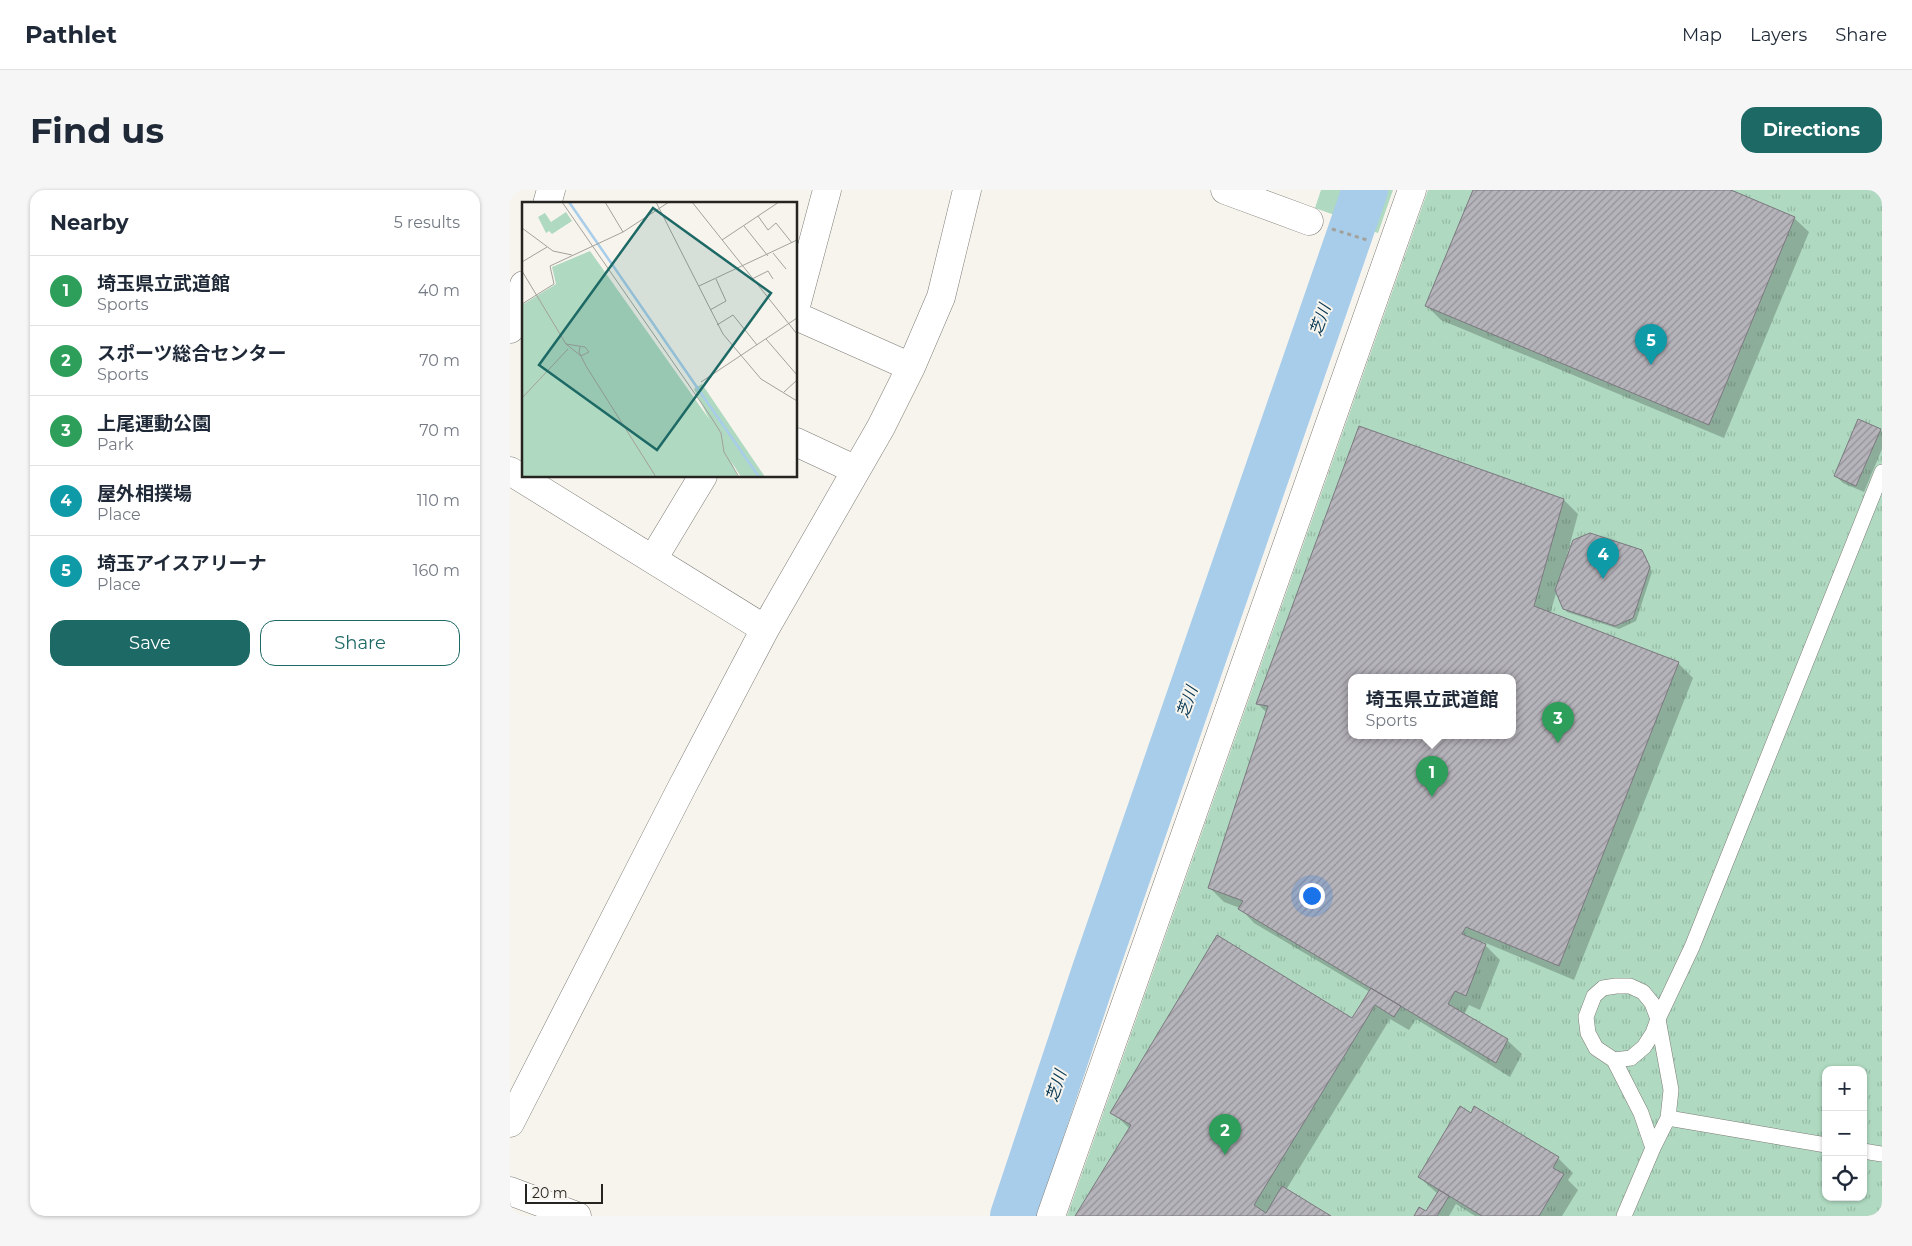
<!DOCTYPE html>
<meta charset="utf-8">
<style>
:root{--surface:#fff;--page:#f6f6f7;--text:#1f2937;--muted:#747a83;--line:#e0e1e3;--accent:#1d6965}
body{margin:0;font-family:Montserrat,"Noto Sans JP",sans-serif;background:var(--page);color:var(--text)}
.controls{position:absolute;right:15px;bottom:15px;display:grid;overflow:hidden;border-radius:10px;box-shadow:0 1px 4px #0004}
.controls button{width:45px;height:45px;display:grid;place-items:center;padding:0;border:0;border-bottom:1px solid var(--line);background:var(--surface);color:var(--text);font:25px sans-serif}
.scale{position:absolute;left:15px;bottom:12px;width:78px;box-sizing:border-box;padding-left:5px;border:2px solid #252421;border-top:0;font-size:14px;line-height:18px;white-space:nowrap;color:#252421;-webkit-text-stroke:4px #f7f4ed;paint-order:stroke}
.you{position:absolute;left:801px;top:705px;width:18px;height:18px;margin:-12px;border:4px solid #fff;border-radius:50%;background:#1a73e8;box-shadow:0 0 0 8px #1a73e833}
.badge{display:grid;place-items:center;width:32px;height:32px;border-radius:50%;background:var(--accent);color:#fff;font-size:16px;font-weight:700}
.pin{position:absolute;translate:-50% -41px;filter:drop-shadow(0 1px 2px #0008)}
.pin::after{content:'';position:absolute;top:26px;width:18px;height:15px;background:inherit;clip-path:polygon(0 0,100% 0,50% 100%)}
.popup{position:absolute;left:838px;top:484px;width:168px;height:65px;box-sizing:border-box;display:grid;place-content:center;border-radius:10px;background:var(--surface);filter:drop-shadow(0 1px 4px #0005);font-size:16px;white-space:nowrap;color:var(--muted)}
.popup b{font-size:19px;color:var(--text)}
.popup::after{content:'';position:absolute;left:50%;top:100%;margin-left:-10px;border:10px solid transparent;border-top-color:var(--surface)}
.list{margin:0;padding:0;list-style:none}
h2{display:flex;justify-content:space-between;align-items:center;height:65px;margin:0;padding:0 20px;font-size:21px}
h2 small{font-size:16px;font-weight:400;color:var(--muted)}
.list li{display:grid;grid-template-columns:32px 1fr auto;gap:15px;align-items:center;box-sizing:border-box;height:70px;padding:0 20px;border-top:1px solid var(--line)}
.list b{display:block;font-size:19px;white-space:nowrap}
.list p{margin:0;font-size:16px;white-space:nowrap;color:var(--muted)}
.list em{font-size:16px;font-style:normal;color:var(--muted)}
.actions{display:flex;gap:10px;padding:15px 20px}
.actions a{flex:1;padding:11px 0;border:1px solid var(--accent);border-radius:15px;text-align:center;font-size:18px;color:var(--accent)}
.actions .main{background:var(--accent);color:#fff}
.icon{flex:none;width:28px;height:28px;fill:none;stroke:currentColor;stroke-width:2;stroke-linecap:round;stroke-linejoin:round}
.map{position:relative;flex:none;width:1372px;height:1026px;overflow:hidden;border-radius:15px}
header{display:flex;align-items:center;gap:30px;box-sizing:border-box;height:70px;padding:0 25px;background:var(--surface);border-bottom:1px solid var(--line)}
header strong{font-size:24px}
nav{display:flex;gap:28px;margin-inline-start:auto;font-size:18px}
.intro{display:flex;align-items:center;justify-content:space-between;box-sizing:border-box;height:120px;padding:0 30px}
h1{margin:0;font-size:35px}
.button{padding:12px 22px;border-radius:15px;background:var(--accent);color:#fff;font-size:18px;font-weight:700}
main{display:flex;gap:30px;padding:0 30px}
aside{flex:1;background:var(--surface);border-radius:15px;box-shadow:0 1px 4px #0004}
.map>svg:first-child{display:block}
.grass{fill:#afd9c0}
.park{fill:url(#park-tufts);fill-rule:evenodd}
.shadow{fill:#0003;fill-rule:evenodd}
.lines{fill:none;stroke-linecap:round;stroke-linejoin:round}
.river{stroke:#a7cdea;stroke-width:46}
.building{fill:url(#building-hatch);stroke:#7b797f;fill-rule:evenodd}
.service-casing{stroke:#7e7c76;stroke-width:16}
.minor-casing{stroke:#7e7c76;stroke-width:29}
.path{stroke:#a3a19b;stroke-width:3;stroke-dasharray:4 4;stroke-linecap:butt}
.service{stroke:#fff;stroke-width:15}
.minor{stroke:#fff;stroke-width:28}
.labels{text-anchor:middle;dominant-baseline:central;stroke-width:4;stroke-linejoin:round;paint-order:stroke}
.water-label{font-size:16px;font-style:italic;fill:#063753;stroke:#f7f4ed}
.inset-river{fill:none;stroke:#a7cdea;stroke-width:2.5}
.inset-road{fill:none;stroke:#a3a19b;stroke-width:1}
.view{fill:#1d6965;fill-opacity:0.15;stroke:#1d6965;stroke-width:2.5}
.inset-edge{fill:none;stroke:#252421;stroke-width:2.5}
</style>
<header>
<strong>Pathlet</strong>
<nav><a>Map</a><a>Layers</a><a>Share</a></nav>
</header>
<div class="intro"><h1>Find us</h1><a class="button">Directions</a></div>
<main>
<aside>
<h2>Nearby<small>5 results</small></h2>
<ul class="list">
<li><span class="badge" style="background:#2e9e5b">1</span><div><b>埼玉県立武道館</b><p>Sports</p></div><em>40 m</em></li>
<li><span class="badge" style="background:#2e9e5b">2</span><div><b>スポーツ総合センター</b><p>Sports</p></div><em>70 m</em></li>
<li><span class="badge" style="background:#2e9e5b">3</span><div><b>上尾運動公園</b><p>Park</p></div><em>70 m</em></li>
<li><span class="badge" style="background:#0f9aa8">4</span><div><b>屋外相撲場</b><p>Place</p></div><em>110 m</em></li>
<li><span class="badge" style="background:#0f9aa8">5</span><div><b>埼玉アイスアリーナ</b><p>Place</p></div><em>160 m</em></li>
</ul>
<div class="actions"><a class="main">Save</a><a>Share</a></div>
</aside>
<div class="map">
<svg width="1372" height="1026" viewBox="0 0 1372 1026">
<defs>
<pattern id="park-tufts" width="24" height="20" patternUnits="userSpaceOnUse" patternTransform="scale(1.25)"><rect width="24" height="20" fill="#afd9c0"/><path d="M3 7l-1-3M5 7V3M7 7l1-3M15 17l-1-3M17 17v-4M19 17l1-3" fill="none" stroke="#96baa5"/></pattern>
<pattern id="building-hatch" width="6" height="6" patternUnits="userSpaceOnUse" patternTransform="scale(1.25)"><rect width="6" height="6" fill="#b6b4bb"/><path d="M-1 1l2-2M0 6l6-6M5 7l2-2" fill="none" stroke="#949298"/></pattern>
</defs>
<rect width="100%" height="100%" fill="#f7f4ed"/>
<path class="grass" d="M811,0H851L841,31L805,18Z
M861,0H883L868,43L848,36Z"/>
<path class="park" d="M918,0H1372V1026H557ZM842,488H1002V546H842ZM1316,880H1353V1007H1316Z"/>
<path class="shadow" d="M964,0H1218L1284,28L1299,42L1214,248L931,130L917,116Z
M1370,240L1372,242V259L1354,302L1333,293L1326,286Z
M1054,310L1068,324L1056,369L1131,361L1135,365L1142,382L1126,431L1109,439L1057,422L1054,418L1047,400L1040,424L1168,473L1183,488L1064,790L971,751L990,770L970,820L959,815L954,825L997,850L1012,864L1000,887L906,829L899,840L880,829L776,1000L818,1026H567L620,939L602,922L843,830L860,802L744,733L730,718L714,712L699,697L757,523L748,514ZM842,488H1002V546H842Z
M1048,968L1063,983L1058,990L1068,1000L1052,1026H965L946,1014L939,1026H905L916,1023L928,1004L909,987Z"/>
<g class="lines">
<path class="river" d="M503,1026L585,780L855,0"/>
</g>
<path class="building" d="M963,0H1221L1285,27L1199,235L915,116Z
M1348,229L1371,239L1346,296L1324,286Z
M849,236L1054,309L1024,416L1169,472L1049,776L956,737L952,744L976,754L956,806L945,801L938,814L998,849L986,873L728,719L733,711L698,698L758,516L746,514ZM842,488H1002V546H842Z
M1080,343L1132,360L1140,377L1123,428L1105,436L1053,419L1045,400L1063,350Z
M707,745L842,828L861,798L891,816L884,827L865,815L744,1015L756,1023L772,996L821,1026H565L621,935L600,923Z
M950,916L961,923L964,916L1049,967L1043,978L1054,984L1029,1026H972L908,987Z
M929,1000L939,1006L927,1026H904L909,1017L916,1021Z"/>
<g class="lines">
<defs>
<path id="service" d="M1104,870L1121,868L1134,857L1143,843L1148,829L1182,757L1372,282
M1158,928L1316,955
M1353,961L1372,964
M1114,1026L1143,958L1131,923L1104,870L1086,858L1078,843L1076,827L1084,806L1093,798L1106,796H1120L1133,802L1142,813L1148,829L1161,900L1158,928L1143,958"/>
<path id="minor" d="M715,0L799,31
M37,14L41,0
M286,116L317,0
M286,126L401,177
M0,139L14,95
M286,252L346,280
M0,281L255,439
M143,369L193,286
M0,933L172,597L255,439L371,237L401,177L431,107L457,0
M0,1001L67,1026
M541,1026L902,0"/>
</defs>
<use href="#service" class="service-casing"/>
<use href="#minor" class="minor-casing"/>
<path class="path" d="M822,39L857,50"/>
<use href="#service" class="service"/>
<use href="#minor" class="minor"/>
</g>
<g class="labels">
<g class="water-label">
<text transform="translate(810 130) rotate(-71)">芝川</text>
<text transform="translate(677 512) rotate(-71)">芝川</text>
<text transform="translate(546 896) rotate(-72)">芝川</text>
</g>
</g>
<g transform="translate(12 12)">
<rect width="275" height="275" fill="#f7f4ed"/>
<path d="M44,10L50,19L30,32L27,29L24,31L16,15L23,11L29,20ZM180,182L243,275H238L175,185ZM174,185L236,275H219L205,253L172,187Z" fill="#afd9c0"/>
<path d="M68,49L197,231L216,275H0V103L34,82L30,65Z" fill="#afd9c0"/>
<path class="inset-river" d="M47,0L237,275"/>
<path class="inset-road" d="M40,0L189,215L199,231L202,250L217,275M83,0L101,30M134,0L201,132L239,177L275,199M170,0L275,132M236,14L246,28L254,21L270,41M222,24L246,54M0,26L31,49L50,53M200,38L257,0M251,51L264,67M0,60L25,45M0,69L44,142L63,145L67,150L59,154L44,142M230,77L246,69L251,77M177,84L275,38M0,102L32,82L28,64L101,30L147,0M188,108L204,99L194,77M195,123L211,113L235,143M244,137L275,173M58,145L57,150L64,164L134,275M179,180L275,116M262,190L275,178M0,196L46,147"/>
<path class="view" d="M131,6L249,91L135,248L17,163Z"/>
<rect width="275" height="275" class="inset-edge"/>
</g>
</svg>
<div class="controls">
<button>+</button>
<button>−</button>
<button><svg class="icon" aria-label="locate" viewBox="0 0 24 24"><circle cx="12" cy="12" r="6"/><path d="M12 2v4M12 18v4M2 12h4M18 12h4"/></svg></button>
</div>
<div class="scale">20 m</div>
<div class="you"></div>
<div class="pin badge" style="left:922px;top:607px;background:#2e9e5b">1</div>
<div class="popup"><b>埼玉県立武道館</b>Sports</div>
<div class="pin badge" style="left:715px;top:965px;background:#2e9e5b">2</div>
<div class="pin badge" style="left:1048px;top:553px;background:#2e9e5b">3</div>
<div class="pin badge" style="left:1093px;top:389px;background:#0f9aa8">4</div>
<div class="pin badge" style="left:1141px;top:175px;background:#0f9aa8">5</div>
</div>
</main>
